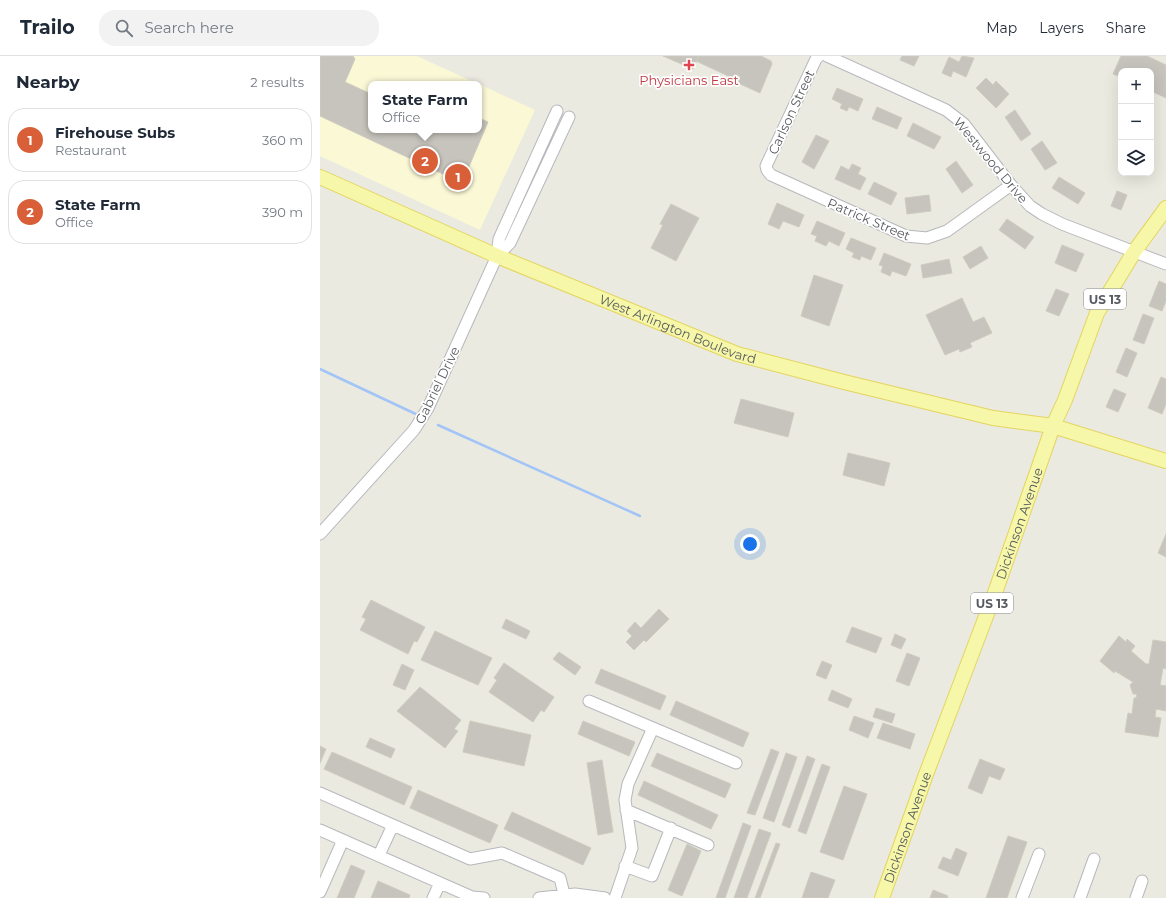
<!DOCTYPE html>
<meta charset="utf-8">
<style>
:root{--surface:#fff;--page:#f2f2f3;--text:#1f2937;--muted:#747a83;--line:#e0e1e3;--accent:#d85f37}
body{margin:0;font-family:Montserrat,sans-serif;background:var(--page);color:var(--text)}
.controls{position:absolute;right:12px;top:12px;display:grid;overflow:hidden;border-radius:8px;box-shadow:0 4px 16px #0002}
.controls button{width:36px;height:36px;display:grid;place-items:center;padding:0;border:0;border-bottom:1px solid var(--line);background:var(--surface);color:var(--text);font:20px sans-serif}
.you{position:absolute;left:430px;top:488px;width:14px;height:14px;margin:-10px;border:3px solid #fff;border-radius:50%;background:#1a73e8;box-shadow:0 0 0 6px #1a73e833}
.badge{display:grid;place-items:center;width:26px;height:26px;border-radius:50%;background:var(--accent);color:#fff;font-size:13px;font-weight:700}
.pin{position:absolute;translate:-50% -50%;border:2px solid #fff;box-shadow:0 1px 4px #0006}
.popup{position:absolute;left:48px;top:25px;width:114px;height:52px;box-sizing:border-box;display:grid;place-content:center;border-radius:8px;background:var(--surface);filter:drop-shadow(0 1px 3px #0005);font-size:13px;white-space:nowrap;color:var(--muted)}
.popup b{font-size:15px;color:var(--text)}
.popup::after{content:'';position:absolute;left:50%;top:100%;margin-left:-8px;border:8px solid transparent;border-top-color:var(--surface)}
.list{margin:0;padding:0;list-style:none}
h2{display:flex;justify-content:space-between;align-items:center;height:52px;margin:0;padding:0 16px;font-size:17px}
h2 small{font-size:13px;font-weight:400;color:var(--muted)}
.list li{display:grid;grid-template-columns:26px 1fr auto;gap:12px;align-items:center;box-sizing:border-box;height:64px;margin:0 8px 8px;padding:0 8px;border:1px solid var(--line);border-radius:16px}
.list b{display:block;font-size:15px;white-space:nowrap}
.list p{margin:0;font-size:13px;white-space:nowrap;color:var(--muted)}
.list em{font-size:13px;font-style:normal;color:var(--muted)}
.icon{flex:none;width:22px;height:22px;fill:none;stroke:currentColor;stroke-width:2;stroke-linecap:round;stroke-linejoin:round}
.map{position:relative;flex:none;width:846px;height:842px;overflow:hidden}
header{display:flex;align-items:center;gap:24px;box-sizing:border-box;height:56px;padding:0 20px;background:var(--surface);border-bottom:1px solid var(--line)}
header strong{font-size:19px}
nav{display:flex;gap:22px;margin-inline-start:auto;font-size:14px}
.search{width:280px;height:36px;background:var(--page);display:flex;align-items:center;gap:10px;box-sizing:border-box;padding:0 14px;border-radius:16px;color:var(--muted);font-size:15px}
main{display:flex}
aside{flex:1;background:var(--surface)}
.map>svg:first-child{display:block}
.commercial{fill:#faf8d5}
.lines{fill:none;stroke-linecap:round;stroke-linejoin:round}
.stream{stroke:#a3c4f7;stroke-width:2.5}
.building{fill:#c6c4bc;stroke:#ceccbf}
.minor-casing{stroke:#b7b8bd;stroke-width:13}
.major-casing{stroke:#e4d55f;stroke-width:16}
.minor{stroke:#fff;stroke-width:11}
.major{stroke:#f6f7a8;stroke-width:14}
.health-dot{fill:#e0444e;stroke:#fff;stroke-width:1.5}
.labels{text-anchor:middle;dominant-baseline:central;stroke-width:3.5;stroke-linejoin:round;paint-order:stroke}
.shield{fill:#fff;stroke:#8a8c8f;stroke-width:1}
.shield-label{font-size:12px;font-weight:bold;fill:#585a5f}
.health-label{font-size:13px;fill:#be3a42;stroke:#fff}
.street-label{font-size:13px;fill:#585a5f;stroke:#fff}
</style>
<header>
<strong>Trailo</strong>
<div class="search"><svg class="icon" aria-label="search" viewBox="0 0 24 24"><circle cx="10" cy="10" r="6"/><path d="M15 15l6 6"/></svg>Search here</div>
<nav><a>Map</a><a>Layers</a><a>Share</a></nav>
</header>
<main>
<aside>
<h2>Nearby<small>2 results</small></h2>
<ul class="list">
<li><span class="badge">1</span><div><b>Firehouse Subs</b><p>Restaurant</p></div><em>360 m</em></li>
<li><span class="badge">2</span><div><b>State Farm</b><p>Office</p></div><em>390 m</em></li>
</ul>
</aside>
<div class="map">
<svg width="846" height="842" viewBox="0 0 846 842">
<rect width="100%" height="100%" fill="#eaeae0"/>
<path class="commercial" d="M0,0H97L158,28H51V74H159V28L215,54L160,174L0,100Z"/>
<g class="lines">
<path class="stream" d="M0,313L100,360
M118,369L320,460"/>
</g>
<path class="building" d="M0,0H33L35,3L25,26L51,38V74H159V62L168,66L142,127L0,60Z
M343,0H379L373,13Z
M379,0H441L451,5L452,8L440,37L418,27L419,25L376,5Z
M582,0H599L594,10L580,4Z
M642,0L654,2L646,21L633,15L631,21L622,17L629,1L639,6Z
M801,0H827L846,9V42L831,35V15H801V21L793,18Z
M666,22L673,29L676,25L689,38L676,52L656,32Z
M517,32L543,43L538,55L529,51L527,55L520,52L522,48L512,43Z
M557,51L582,62L577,73L552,63Z
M695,54L711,78L701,85L685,61Z
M593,67L621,81L614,93L587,80Z
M496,79L509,85L494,113L482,106Z
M722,85L737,107L725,114L711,93Z
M636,105L653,129L642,137L626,113Z
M532,108L541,112L538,118L546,122L540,134L515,123L521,110L529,114Z
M739,121L765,137L758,148L732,132Z
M554,126L577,137L571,149L548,138Z
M797,135L807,139L801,154L791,150Z
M609,139L611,155L587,158L585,142Z
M457,147L484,159L479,171L463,165L459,173L448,168Z
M351,148L379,162L356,205L331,192L343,169L340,168Z
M687,163L714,181L705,193L679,174Z
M497,165L525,177L519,190L509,185L506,190L495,185L497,180L491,178Z
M531,182L556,192L551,204L541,200L540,204L532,201L534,197L526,193Z
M742,189L764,198L756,216L735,207Z
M661,190L668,202L650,213L643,201Z
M564,197L591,208L586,220L572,215L570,220L561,216L563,210L559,209Z
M629,203L632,217L603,222L601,209Z
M494,219L523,229L509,270L481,260Z
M839,225L846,228V245L842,255L829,250Z
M736,233L749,238L739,260L726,255Z
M642,242L653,266L664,261L672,277L650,287L652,291L640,296L639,293L625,299L606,259Z
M823,258L834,262L824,288L813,284Z
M806,292L817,297L807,321L796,316Z
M841,321L846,323V348L842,358L828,352Z
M794,333L806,338L798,356L786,351Z
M421,343L474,357L468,381L414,367Z
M528,397L570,407L564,430L523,419Z
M846,478V501L838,497Z
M51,544L105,571L97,586L94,585L88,598L40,574L46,563L42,561Z
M339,553L349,563L326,586L324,584L314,594L306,586L312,580L307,575L315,566L321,572Z
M186,563L210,575L206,583L182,572Z
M532,571L562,582L556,597L526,586Z
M115,575L172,602L158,629L101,604Z
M575,578L586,583L581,593L571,589Z
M799,580L806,586L807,583L815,590L811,595L826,608H829L833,584L846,586V613L843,612L840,629L846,630V655L836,653L835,661L841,662L838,681L805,676L808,657L812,658L814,642H816L817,638H813L810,629L813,626L795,615L794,617L780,605Z
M239,596L261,611L255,619L233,603Z
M587,597L600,602L589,630L576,625Z
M502,605L512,609L506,623L496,619Z
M184,607L234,641L224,656L221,654L213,666L169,636L177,624L174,622Z
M82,608L94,614L85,634L73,629Z
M281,613L346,640L340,654L275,627Z
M100,631L141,664L134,673L138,675L125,692L77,655Z
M512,634L532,643L528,652L508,644Z
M356,645L429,677L423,691L350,659Z
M556,652L575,658L572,667L553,661Z
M534,660L554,667L548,682L529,674Z
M150,665L211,679L204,710L143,696Z
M263,665L315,686L309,700L258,678Z
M563,667L595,678L590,693L557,682Z
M50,682L75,693L71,702L46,691Z
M0,690L6,693L0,707Z
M451,693L459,696L435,759L427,757Z
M12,696L92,731L84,749L4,713Z
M337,697L411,728L405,742L331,710Z
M466,697L477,701L454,766L443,762Z
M487,700L495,703L470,772L462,769Z
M660,703L685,713L680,724L669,720L662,738L648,732Z
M282,704L293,776L278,779L267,707Z
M502,708L510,711L486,778L478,775Z
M324,725L398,759L391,773L318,739Z
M524,730L547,738L523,804L500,796Z
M98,734L178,769L170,787L90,752Z
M192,756L271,792L263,809L184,773Z
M423,767L431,770L405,842H396Z
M439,773L451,777L427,842H414Z
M688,780L707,786L687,842H666Z
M456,787L460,788L440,842H435Z
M367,788L381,795L362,840L348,834Z
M636,792L647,797L638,820L618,812L623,801L631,804Z
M31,809L45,815L34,842H17Z
M491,816L515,824L508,842H482Z
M58,825L90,839L89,842H51Z
M613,834L628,840L627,842H610Z"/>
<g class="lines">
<defs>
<path id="minor" d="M499,0L496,3L446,110L447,114L451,119L586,180L607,182L627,175L691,129
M507,0L626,54L644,68L691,129L710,150L722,158L742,168L846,208
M177,200L179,183L237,55
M0,478L94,374L108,352L177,200L190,187L249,61
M269,645L416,707
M0,737L150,803L182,797L240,822L244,838
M306,754L388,789
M0,774L152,841L164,842
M59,799L73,769
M305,810L332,820L351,772
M0,836L23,784
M113,842L120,827
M219,842L255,838L285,842
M295,842L312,792L305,744L308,728L333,672
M702,842L719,798
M760,842L774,803
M816,842L822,825"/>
<g id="major">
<path id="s1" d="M0,121L177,200L417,298L524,326L673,362L733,370L846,405"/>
<path id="s2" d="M562,842L605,721L676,534L733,370L745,344L777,257L814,196L846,152"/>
</g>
</defs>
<use href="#minor" class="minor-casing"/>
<use href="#major" class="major-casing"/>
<use href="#minor" class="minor"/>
<use href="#major" class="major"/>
</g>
<path class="health-dot" d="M367 3h4v4h4v4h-4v4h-4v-4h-4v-4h4z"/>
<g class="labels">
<g class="shield">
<rect x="764" y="233" width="42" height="20" rx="3"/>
<rect x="651" y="537" width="42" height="20" rx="3"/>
</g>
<g class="shield-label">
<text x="785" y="243">US 13</text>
<text x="672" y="547">US 13</text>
</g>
<g class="health-label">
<text x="369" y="24">Physicians East</text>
</g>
<g class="street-label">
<text transform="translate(471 56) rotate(-65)">Carlson Street</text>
<text transform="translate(671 104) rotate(50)">Westwood Drive</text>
<text transform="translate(549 163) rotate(23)">Patrick Street</text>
<text stroke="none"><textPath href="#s1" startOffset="389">West Arlington Boulevard</textPath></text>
<text transform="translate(117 329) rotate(-64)">Gabriel Drive</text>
<text stroke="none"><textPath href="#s2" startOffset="399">Dickinson Avenue</textPath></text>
<text stroke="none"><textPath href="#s2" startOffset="75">Dickinson Avenue</textPath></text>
</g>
</g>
</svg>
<div class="controls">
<button>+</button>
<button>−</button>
<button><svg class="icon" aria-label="layers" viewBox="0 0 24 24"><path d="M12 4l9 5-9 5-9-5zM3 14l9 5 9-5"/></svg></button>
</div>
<div class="you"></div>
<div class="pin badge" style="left:138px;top:121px">1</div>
<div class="pin badge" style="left:105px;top:105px">2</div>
<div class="popup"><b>State Farm</b>Office</div>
</div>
</main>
